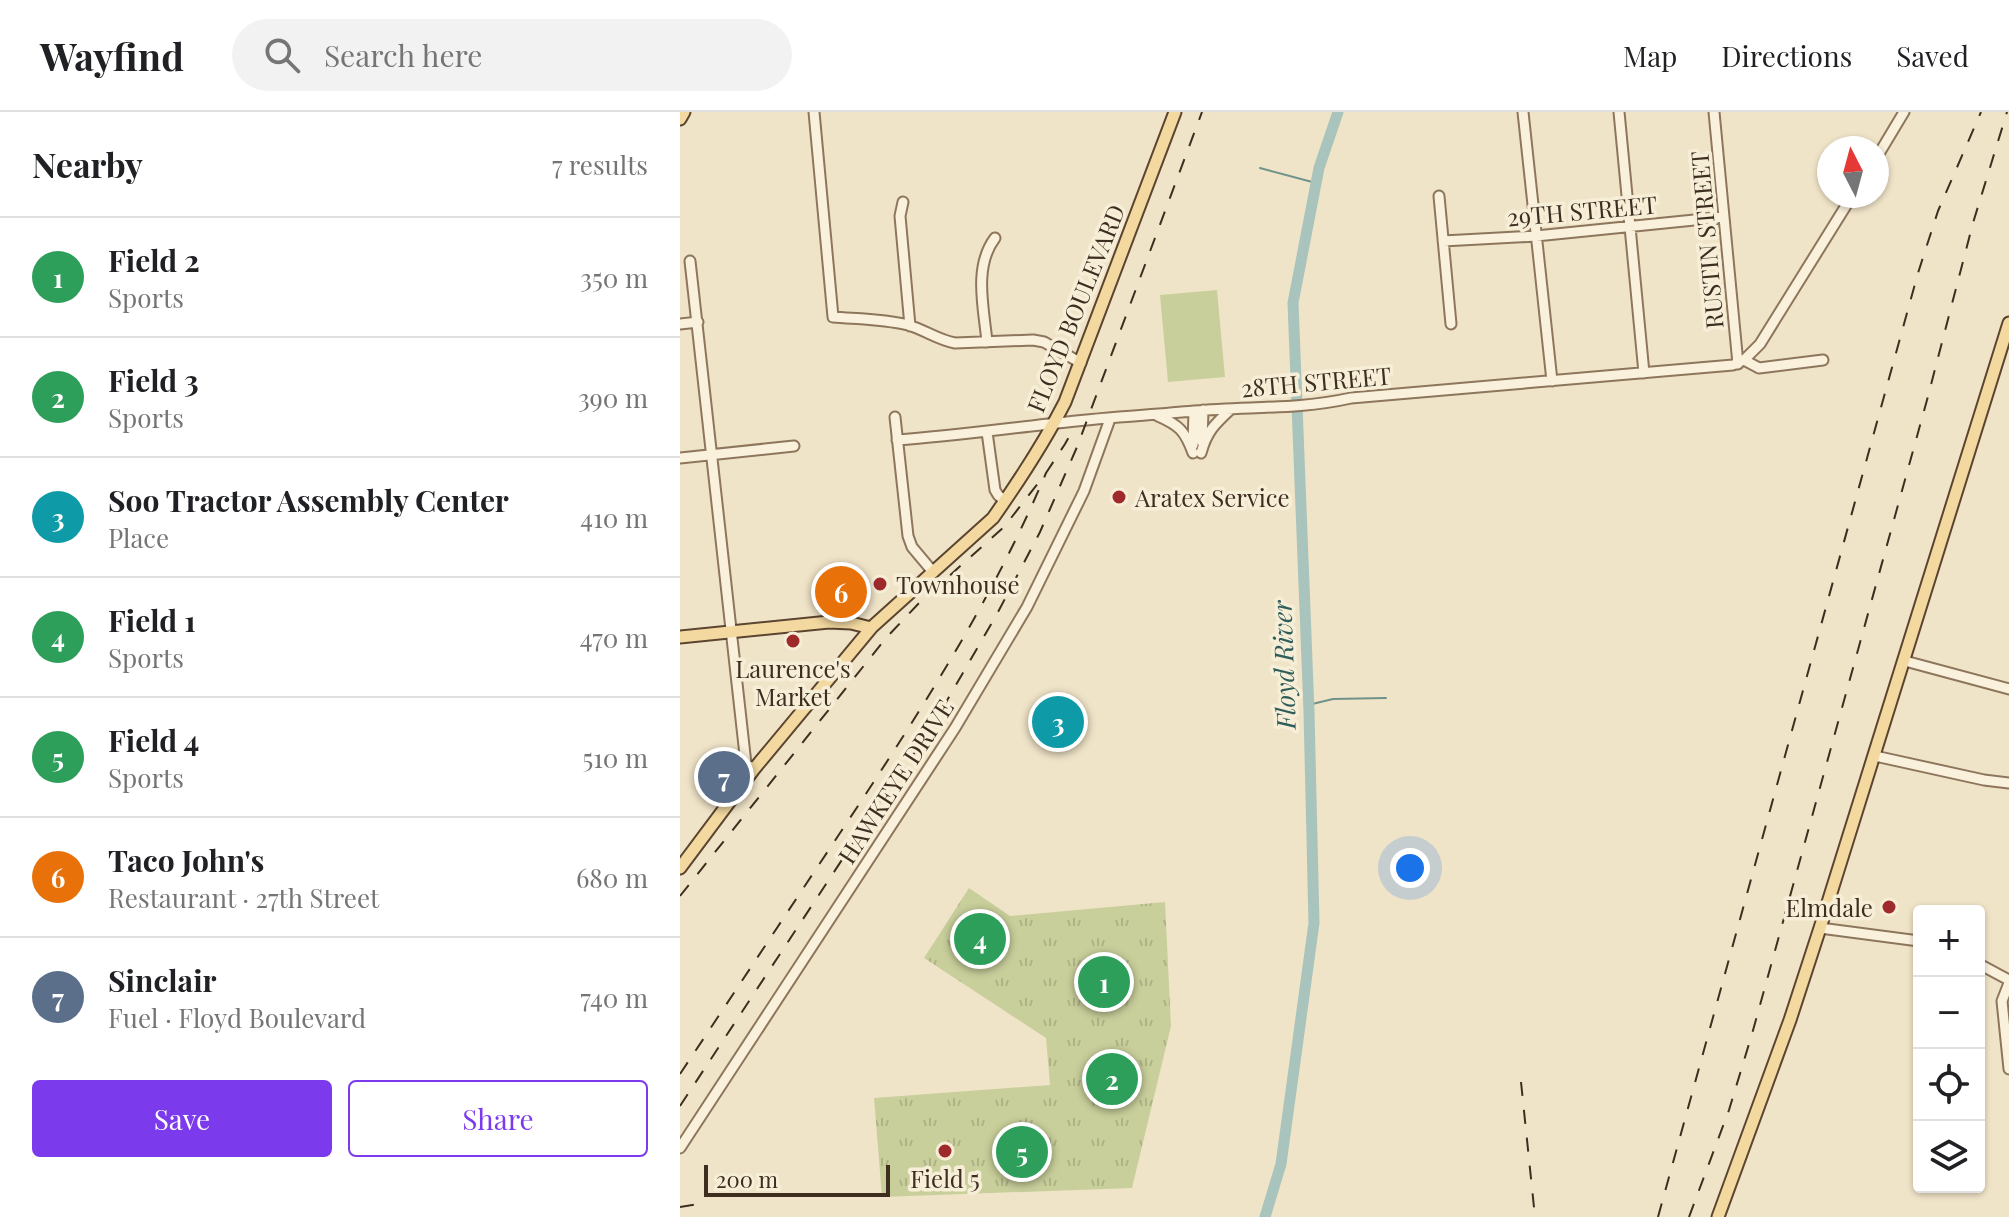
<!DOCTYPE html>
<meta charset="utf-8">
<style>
:root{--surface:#fff;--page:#f2f2f2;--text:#202124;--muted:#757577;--line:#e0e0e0;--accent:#7c3aed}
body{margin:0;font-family:"Playfair Display",serif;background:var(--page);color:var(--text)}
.controls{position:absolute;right:24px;bottom:24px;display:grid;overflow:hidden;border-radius:8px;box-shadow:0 2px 6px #0004}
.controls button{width:72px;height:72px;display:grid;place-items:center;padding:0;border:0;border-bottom:2px solid var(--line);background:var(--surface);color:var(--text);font:40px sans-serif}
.compass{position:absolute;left:1137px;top:24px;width:72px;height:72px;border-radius:50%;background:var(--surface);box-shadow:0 2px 6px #0004;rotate:354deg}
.scale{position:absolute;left:24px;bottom:20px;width:186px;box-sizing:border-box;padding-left:8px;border:4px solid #3d2e20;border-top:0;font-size:22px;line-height:28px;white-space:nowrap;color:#3d2e20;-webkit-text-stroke:6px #f7eed8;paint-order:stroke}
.you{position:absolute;left:730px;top:756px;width:28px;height:28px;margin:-20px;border:6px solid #fff;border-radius:50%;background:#1a73e8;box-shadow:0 0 0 12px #1a73e833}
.badge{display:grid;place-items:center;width:52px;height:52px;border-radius:50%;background:var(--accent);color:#fff;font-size:26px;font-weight:700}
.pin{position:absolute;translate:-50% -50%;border:4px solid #fff;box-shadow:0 2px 8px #0006}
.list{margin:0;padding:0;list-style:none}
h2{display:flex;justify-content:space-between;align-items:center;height:104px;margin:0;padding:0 32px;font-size:34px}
h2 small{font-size:26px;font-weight:400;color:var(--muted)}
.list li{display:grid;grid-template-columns:52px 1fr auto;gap:24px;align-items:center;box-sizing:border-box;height:120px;padding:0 32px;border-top:2px solid var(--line)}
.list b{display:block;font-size:30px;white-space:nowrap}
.list p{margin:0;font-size:26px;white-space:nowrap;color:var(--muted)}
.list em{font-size:26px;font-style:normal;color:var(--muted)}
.actions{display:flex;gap:16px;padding:24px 32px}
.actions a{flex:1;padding:18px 0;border:2px solid var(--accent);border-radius:8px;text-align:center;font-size:28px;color:var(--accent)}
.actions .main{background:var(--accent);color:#fff}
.icon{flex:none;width:44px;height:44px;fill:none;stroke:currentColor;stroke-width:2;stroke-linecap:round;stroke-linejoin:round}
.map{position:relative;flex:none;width:1329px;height:1105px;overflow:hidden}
header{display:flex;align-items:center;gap:48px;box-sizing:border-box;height:112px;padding:0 40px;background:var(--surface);border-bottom:2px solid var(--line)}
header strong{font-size:38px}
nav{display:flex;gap:44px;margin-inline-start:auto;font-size:28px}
.search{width:560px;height:72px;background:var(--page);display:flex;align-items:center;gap:20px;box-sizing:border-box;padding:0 28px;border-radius:44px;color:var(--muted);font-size:30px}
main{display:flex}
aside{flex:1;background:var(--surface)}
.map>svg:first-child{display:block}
.grass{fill:#c9cf9b}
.park{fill:url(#park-tufts)}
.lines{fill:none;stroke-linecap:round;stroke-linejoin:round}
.stream{stroke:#6f938a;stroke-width:2}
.river{stroke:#a9c4bc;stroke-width:11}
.minor-casing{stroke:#8d765c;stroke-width:13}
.major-casing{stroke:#5b4430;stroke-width:15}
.minor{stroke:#faf1dc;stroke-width:9}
.major{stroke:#f3d9a0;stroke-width:11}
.rail{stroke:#3d2e20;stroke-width:2;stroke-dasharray:14 14;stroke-linecap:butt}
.poi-dot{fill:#9e2a2b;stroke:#f7eed8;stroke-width:3}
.labels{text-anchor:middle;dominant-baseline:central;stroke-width:7;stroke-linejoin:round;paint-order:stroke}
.street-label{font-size:24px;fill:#3d2e20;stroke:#f7eed8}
.poi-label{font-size:24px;fill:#3d2e20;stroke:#f7eed8;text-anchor:start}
.water-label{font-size:26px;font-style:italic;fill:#2f5d5a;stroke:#f7eed8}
</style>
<header>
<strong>Wayfind</strong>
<div class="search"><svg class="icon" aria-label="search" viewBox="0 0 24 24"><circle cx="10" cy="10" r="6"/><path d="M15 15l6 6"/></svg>Search here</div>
<nav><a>Map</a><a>Directions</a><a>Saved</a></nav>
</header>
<main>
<aside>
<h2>Nearby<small>7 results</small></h2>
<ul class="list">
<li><span class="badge" style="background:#2e9e5b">1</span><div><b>Field 2</b><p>Sports</p></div><em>350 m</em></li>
<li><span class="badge" style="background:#2e9e5b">2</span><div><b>Field 3</b><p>Sports</p></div><em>390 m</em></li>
<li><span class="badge" style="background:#0f9aa8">3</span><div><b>Soo Tractor Assembly Center</b><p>Place</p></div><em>410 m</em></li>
<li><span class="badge" style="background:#2e9e5b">4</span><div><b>Field 1</b><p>Sports</p></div><em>470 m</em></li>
<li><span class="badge" style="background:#2e9e5b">5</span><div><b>Field 4</b><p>Sports</p></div><em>510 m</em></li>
<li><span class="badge" style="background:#e8710a">6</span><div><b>Taco John's</b><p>Restaurant · 27th Street</p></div><em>680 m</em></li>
<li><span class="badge" style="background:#5c6f8a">7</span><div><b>Sinclair</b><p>Fuel · Floyd Boulevard</p></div><em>740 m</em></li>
</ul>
<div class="actions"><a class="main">Save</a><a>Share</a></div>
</aside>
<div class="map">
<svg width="1329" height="1105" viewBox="0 0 1329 1105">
<defs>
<pattern id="park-tufts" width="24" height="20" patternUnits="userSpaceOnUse" patternTransform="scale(2)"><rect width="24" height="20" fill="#c9cf9b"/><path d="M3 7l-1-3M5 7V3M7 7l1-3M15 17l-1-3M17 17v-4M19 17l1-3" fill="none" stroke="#aeb285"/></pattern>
</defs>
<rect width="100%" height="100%" fill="#f0e4c8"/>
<path class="grass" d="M537,178L545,265L488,270L480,183Z"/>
<path class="park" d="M289,776L330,804L485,790L491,914L452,1076L202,1085L194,986L370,973L366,926L244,846Z"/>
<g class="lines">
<path class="stream" d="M580,56L636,71
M628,593L653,587L706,586"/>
<path class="river" d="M585,1105L601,1052L634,811L629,600L613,191L639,56L658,0"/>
<defs>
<path id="minor" d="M134,0L153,205C178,207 204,207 228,213C245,218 258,228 275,231L353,228L364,230L401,251
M843,0L872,269
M939,0L964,261
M1034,0L1058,252
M1197,45L1224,0
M759,84L771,212
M223,90L220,104L230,214
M763,129L856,124L1044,105
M10,149L66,652L74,657
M0,212L18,210
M307,230C304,197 293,155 315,126
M1064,248L1079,256L1143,248
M478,304C499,313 505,319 513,341
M215,305L228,424L232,435L253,460
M307,320L315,378L318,383L325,389
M217,328C274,324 330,316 387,310C429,305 472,303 514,299C567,294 618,298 671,286L1053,253L1064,248L1080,232L1172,84
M522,330L523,298
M513,333L514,299
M521,341C527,319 535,312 551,297
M0,346L114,334
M1225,549L1329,577
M1195,644L1304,668L1329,671
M1140,816L1239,829
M1299,852L1329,868
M1329,871L1322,889L1329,957
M0,1036L275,616L347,495L404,379L430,307"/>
<path id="major" d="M0,7L4,0
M0,525L149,510L171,511L191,516
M0,756L74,657L192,515L313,406C339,369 364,331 385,290L495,0
M1038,1105L1110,908L1140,816L1329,211"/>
</defs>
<use href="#minor" class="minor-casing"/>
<use href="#major" class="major-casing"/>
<use href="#minor" class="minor"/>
<use href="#major" class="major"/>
<path class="rail" d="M0,784L206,526L240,490L324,415L366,361L385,332L395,314
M0,962C56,878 112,793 168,709C242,597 314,485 366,361
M841,970L855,1105
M0,994L200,690L247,623L317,502L360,420L397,335L522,0
M0,1095L19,1092
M978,1105L1238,161L1258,99L1301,0
M1009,1105L1049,998L1072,922L1247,288L1293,111L1327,0"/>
</g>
<g class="poi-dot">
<circle cx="439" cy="385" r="8"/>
<circle cx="200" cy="472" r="8"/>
<circle cx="113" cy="529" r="8"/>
<circle cx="1209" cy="795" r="8"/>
<circle cx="265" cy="1039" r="8"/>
</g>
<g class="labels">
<g class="street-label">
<text transform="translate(902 98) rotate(-5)">29TH STREET</text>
<text transform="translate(1026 128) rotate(-95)">RUSTIN STREET</text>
<text transform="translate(395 196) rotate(-68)">FLOYD BOULEVARD</text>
<text transform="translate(636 269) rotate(-5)">28TH STREET</text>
<text transform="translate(215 669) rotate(-57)">HAWKEYE DRIVE</text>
</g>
<g class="poi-label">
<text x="455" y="385">Aratex Service</text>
<text x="216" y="472">Townhouse</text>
<text x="113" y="556" text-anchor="middle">Laurence's<tspan x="113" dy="28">Market</tspan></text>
<text x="1193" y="795" text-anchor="end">Elmdale</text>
<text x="265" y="1066" text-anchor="middle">Field 5</text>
</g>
<g class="water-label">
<text transform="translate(603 553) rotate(-92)">Floyd River</text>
</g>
</g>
</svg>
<div class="controls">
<button>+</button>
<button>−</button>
<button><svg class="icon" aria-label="locate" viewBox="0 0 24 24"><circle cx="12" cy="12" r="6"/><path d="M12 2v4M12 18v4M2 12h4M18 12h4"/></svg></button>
<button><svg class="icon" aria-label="layers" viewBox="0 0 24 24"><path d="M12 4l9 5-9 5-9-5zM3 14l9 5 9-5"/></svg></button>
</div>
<svg class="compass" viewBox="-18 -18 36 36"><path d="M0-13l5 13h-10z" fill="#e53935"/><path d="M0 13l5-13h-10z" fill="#757577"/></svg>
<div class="scale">200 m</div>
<div class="you"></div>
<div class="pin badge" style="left:424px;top:870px;background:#2e9e5b">1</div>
<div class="pin badge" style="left:432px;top:967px;background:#2e9e5b">2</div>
<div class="pin badge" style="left:378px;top:610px;background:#0f9aa8">3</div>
<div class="pin badge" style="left:300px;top:827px;background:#2e9e5b">4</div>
<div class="pin badge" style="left:342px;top:1040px;background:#2e9e5b">5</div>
<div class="pin badge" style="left:161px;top:480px;background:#e8710a">6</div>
<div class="pin badge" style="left:44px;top:665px;background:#5c6f8a">7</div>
</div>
</main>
